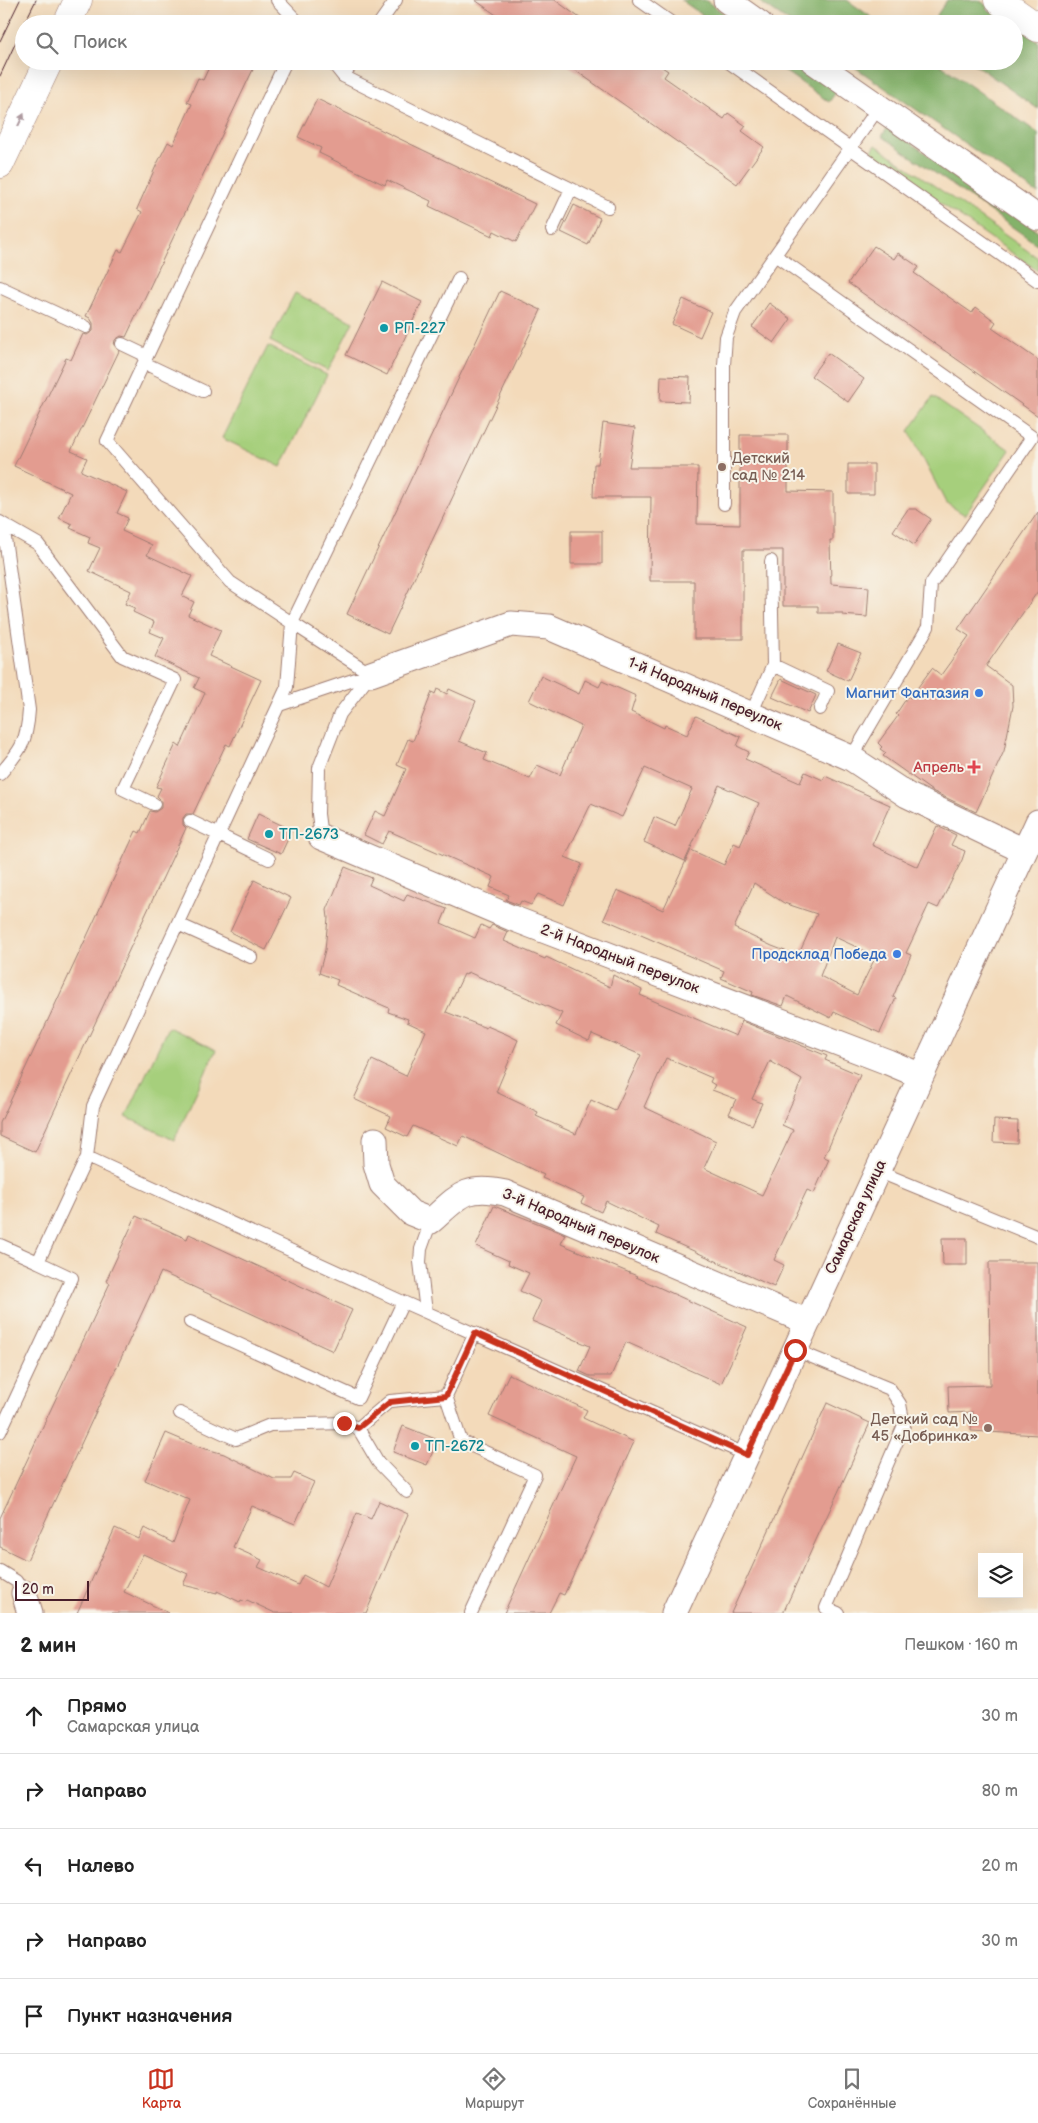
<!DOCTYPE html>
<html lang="ru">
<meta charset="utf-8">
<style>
:root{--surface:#fff;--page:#f6f6f6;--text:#222;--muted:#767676;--line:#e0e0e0;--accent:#c8321e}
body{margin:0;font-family:"Balsamiq Sans",sans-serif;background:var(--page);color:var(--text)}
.controls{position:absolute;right:15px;bottom:15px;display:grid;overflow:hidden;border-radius:0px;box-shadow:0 5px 20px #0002}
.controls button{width:45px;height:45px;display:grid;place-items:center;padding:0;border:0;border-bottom:1px solid var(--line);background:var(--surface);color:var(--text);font:25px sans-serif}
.scale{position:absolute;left:15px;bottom:12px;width:74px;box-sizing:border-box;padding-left:5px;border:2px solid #4a1f2b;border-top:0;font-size:14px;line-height:18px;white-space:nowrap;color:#4a1f2b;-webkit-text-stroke:4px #f7f3e8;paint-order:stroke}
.stop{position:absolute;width:15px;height:15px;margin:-11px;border:4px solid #c8321e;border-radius:50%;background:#fff}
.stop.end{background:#c8321e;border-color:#fff;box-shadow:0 1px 5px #0008}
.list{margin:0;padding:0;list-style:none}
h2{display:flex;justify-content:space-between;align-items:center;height:65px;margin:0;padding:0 20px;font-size:21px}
h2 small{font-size:16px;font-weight:400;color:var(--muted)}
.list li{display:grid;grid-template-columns:32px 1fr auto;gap:15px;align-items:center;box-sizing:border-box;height:75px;padding:0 20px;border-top:1px solid var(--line)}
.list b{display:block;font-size:19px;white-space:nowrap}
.list p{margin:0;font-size:16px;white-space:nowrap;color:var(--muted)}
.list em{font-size:16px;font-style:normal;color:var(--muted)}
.icon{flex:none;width:28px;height:28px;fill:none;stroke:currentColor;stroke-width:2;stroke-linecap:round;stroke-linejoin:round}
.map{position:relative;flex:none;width:1038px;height:1613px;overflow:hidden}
.search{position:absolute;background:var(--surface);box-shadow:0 5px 20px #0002;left:15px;right:15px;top:15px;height:55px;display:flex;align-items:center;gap:12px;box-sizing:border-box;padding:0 18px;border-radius:28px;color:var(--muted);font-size:19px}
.sheet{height:440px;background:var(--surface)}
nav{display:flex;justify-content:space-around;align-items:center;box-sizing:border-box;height:70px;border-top:1px solid var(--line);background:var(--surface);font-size:14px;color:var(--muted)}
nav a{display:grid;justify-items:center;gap:2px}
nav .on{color:var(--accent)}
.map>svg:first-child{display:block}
.green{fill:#a6cf7b;stroke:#787753}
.forest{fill:#84b26b;stroke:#67684b}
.building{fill:#e39c90;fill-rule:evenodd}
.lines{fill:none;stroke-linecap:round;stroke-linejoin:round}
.service-casing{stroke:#9e7c72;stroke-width:14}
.minor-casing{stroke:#9e7c72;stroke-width:27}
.secondary-casing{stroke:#9e7c72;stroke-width:29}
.primary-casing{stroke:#9e7c72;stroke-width:29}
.service{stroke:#fff;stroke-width:12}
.minor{stroke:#fff;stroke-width:25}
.secondary{stroke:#fff;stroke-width:28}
.primary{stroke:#fff;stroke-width:28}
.tram{stroke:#4a1f2b;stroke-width:1}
.oneway{fill:#ae9aa0}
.route{stroke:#c8321e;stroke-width:6}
.culture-dot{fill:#0f9aa8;stroke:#f7f3e8;stroke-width:2}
.education-dot{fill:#8d6e63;stroke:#f7f3e8;stroke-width:2}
.shop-dot{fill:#3f7fe0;stroke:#f7f3e8;stroke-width:2}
.health-dot{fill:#e0444e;stroke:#f7f3e8;stroke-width:2}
.labels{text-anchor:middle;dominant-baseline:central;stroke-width:4;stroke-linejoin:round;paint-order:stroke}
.culture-label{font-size:15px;fill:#0d838f;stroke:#f7f3e8;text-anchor:start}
.education-label{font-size:15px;fill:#785e54;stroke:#f7f3e8;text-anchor:start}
.shop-label{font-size:15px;fill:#366cbe;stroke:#f7f3e8;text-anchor:end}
.street-label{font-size:15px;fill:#4a1f2b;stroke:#f7f3e8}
.health-label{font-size:15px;fill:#be3a42;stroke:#f7f3e8;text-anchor:end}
</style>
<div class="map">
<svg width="1038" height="1613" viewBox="0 0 1038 1613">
<rect width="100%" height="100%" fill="#f7f3e8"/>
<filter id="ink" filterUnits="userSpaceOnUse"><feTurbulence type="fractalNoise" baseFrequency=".02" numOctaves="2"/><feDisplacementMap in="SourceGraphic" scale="10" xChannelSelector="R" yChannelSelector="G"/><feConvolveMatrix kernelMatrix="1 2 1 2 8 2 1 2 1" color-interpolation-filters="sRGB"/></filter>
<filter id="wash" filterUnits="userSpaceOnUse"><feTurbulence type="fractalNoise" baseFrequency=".0096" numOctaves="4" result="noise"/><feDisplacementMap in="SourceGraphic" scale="20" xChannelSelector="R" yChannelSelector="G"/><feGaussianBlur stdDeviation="1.12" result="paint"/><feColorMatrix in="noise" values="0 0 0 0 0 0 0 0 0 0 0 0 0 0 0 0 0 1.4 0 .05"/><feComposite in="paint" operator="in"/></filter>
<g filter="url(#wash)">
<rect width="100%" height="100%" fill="#f3daba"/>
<path class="green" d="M876,145L1038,258V271L870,154Z
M295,293L353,322L328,371L270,341Z
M268,346L327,375L281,467L222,438Z
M933,397L1010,450L965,515L946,503L909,431Z
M168,1027L216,1050L174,1140L126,1117Z"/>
<path class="forest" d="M681,0H705L739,24H715Z
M757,0H847L881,24H792Z
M947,0H979L1013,24H931Z
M1014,24L1038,41V109L970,61H1014Z
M770,61H794L837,91L829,102Z
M846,61H935L1038,133V194Z
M888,127L1038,231V245L882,136Z"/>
<g id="blocks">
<path class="building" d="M475,0H555L588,24H509Z
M212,61H257L126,337L121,336L115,340L114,345L119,351L71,451L87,458L81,471L127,492L117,513L128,518L122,531L152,545L147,555L192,576L182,596L194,602L188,615L221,630L209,656L261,680L230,746L226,744L193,814H186L183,818V825L186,828L35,1152L0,1136V1123L136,831L140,833L150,811L155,812L161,808V800L157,796L161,788L156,787L176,744L180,747L205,693L194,688L199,678L155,657L164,638L150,632L154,622L133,612L135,608L125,604L131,591L89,571L100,548L88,543L90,537L70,528L72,524L59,518L71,493L14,466L66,358L71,360L83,334L87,335L93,331V323L90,318L86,316L118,250L122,252L142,212L137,209L156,166L168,142L173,145L192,104L187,102L198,78L203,80Z
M562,61H653L668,71L664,77L724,119L728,113L746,126L742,131L764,147L737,184Z
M317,99L535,204L516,242L494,231L492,236L429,206L431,201L387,180L385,185L319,153L321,148L298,137Z
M574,205L600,218L588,245L561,232Z
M874,246L894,259L898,253L919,267L914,273L972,313L976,307L996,322L992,328L1038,360V416L848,283Z
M382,282L422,302L387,375L346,355Z
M500,291L541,310L388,634L347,614Z
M683,299L711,312L700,337L672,324Z
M769,303L791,319L774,343L752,327Z
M828,353L864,379L848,402L811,376Z
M661,376L690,377L689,402L660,401Z
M603,423L635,428L629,467H698L697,524L740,525V435H788V491L833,492V540H830L831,584L869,587L867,617L842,615V613H818V606H783V550H743V639H694V581H650L651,497H593L594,464H598Z
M848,464H874V494H848Z
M908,509H916L931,519L914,545L893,531Z
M1038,512V591L986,666L1012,685L1013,706L1004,751L976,812L932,791L883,756L886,753L880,749L882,747L878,743L898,716L896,714L908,696L910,698L932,668L941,675L969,636L958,629Z
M571,531H602V564H571Z
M838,644L861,653L848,681L826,671Z
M541,676L579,694L585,680L599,687L602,681L636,696L631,712L664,728L665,725L687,735L696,716L741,737L737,746L749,752L745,759L800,783L805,772L823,780L825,776L890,805L872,845L918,867L937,826L956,835L951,845L965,851L962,860L938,908L929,904L906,953L911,955L893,997L896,998L880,1033L834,1012L831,1018L787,996L783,1006L752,995L753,992L721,978L724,971L604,919L617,890L663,910L691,850L724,865L734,843L740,846L759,803L719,785L685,861L644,842L654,817L675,826L692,789L645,768L622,817L591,804L565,857L582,864L564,905L538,894L531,905L521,901L519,905L506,900L509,895L490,887L494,877L389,831L382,844L364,835L375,811L385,816L406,769L397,765L408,739L413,741L432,692L435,694L437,689L447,694L449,689L476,701L459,741L487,753L484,760L530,779L537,765L560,775L581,726L529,701ZM754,883L784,903L817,914L798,956L772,946L734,928ZM835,937L876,956L857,995L820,976Z
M781,679L816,695L808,713L772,697Z
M258,814L292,830L281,854L247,839Z
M345,867L372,878L369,885L404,901L407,894L447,909L441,923L475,938L481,925L489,929L492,925L508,932L504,941L545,959L546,957L610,987L613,975L642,990L640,995L736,1036L742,1021L827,1056L825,1060L860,1075L824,1157L829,1159L814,1193L807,1190L774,1260L784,1265L774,1287L656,1234L659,1227L606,1201L601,1212L581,1203L584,1197L542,1178L544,1175L463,1136L458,1146L413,1126L407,1137L386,1127L391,1116L354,1099L372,1060L406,1076L426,1031L407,1022L408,1019L388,1012L389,1008L336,985L338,980L319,973L325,950L328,918L327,910ZM468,972L562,1013L556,1025L589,1041L592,1034L641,1055L615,1111L591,1100L576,1134L536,1116L538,1112L496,1092L518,1040L506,1034L487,1026L486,1028L446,1012L464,974L466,975ZM666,1058L712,1078L710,1082L715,1085L712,1090L736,1099L729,1114L752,1125L762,1103L752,1099L770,1061L802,1080L782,1125L793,1130L762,1195L704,1168L716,1141L644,1107Z
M254,880L291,898L266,950L230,932Z
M994,1120L1018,1121L1017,1143L993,1142Z
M494,1206L565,1234L561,1244L637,1276L636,1277L747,1327L721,1384L626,1342L611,1376H590L579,1371L590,1346L532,1321L541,1301L520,1291L529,1273L508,1264L509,1261L476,1246Z
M136,1216L187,1239L189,1234L352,1310L333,1351L161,1272L27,1560L0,1547V1518L110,1283L106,1281Z
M942,1238H967V1265H943Z
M989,1262H1038V1435L971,1431L973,1412L949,1413L948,1386L990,1385Z
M509,1374L587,1410L583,1418L634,1442L564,1595L559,1593L549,1613H504L576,1456L489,1416Z
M827,1403L870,1423L816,1540L783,1613H731Z
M403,1426L438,1440L427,1465L393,1452Z
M166,1433L199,1447L224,1454L274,1479H291L294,1473L314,1482L295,1524L252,1506L233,1547L262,1560L258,1567L298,1585L303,1575L326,1587L357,1513L371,1519L379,1501L408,1514L366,1613H275L247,1600L246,1602L241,1600L240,1602L217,1591V1593L183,1585L188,1574L143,1554L124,1592L169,1613H77L115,1528L139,1539L144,1528L173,1543L190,1500L145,1480Z"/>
</g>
</g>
<g filter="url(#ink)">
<use href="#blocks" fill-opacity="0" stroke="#9e7c72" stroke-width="1"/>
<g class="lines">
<defs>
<path id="service" d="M277,0L300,24
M639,0L673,24
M379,24L396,0
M331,61L343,76L608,207
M727,61L1038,281
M343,76L354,61
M552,230L571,189
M775,255L1032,437L931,584L928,627L851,758
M0,287L86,327
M122,344L147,356
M144,363L203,391
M724,504V365L726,337L735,312L879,107
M0,522L3,524L29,710C27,742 21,750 0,774
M3,524L38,544L122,656L175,680L123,789L154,804
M773,665L828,691L820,709
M279,705L371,674
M751,714L773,665L771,561
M190,821L269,859
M321,837L318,814L319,768L340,714L371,674L292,623L459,278
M178,924L251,957
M87,1157L93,1106L287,687L292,623L230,582L107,441L286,61
M877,1171L1038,1237
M0,1245L38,1262L87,1157L403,1302L747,1455
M426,1312L420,1262L421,1249L431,1221
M190,1322L358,1398L403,1302
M795,1350L890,1389L900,1404L904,1425L826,1608L838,1613
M180,1413L236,1439L270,1425L344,1423L358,1428L378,1462L407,1492
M358,1428L390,1401L446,1396
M0,1432L72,1278L38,1262
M0,1571L16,1581L24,1593
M471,1613L535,1475L461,1441L446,1396L475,1333"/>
<path id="minor" d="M726,0L760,24
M813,61L1038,218
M371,674L511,624L549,627L851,758L907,795L1024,851
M321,837L512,918L888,1062L921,1076
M375,1140L376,1164L382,1184L411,1213L431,1221C459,1196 466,1184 505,1193L808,1322
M24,1593L30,1613
M674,1613L1038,822"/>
<path id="secondary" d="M67,24L78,0
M0,164L49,61"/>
<path id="primary" d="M998,0L1038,28"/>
</defs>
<use href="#service" class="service-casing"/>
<use href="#minor" class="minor-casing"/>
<use href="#secondary" class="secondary-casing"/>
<use href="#primary" class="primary-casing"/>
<use href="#service" class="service"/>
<use href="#minor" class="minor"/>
<use href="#secondary" class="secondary"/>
<use href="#primary" class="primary"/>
<path class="tram" d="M24,24L36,0
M0,41L20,0
M0,76L24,25"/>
</g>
<defs><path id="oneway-solid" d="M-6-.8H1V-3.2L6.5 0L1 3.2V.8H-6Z" transform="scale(1.25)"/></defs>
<use class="oneway" href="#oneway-solid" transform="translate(21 120) rotate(-65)"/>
</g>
<g class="lines" filter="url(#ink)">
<path class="route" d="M344,1423L358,1428L390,1402L446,1396L475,1333L747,1455L795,1350"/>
</g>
<g class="culture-dot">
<circle cx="384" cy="328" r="5"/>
<circle cx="269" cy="834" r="5"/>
<circle cx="415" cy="1446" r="5"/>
</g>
<g class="education-dot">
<circle cx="722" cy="467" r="5"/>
<circle cx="988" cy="1428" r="5"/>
</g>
<g class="shop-dot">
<circle cx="979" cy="693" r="5"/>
<circle cx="897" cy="954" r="5"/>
</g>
<path class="health-dot" d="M971.5 759.5h5v5h5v5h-5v5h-5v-5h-5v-5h5z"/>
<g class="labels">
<g class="culture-label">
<text x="394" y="328">РП-227</text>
<text x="279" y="834">ТП-2673</text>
<text x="425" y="1446">ТП-2672</text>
</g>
<g class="education-label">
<text x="732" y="458">Детский<tspan x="732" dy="17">сад № 214</tspan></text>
<text x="978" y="1419" text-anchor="end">Детский сад №<tspan x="978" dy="17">45 «Добринка»</tspan></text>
</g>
<g class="shop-label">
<text x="969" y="693">Магнит Фантазия</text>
<text x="887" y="954">Продсклад Победа</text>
</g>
<g class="street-label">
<text transform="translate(705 694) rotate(23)">1-й Народный переулок</text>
<text transform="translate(620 959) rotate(21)">2-й Народный переулок</text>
<text transform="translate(856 1217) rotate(-65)">Самарская улица</text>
<text transform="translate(581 1226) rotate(23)">3-й Народный переулок</text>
</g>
<g class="health-label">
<text x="964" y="767">Апрель</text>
</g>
</g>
</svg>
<div class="controls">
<button><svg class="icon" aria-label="layers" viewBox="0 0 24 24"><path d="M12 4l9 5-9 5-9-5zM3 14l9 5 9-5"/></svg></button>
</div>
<div class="scale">20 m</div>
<div class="stop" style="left:795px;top:1350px"></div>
<div class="stop end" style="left:344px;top:1423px"></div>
<div class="search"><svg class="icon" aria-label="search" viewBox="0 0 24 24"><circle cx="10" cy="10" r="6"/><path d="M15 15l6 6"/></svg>Поиск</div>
</div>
<section class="sheet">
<h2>2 мин<small>Пешком · 160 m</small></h2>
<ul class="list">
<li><svg class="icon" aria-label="ahead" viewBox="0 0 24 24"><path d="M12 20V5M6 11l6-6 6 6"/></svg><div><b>Прямо</b><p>Самарская улица</p></div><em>30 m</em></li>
<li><svg class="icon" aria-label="right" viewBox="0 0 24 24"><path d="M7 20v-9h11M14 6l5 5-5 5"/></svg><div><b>Направо</b></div><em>80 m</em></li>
<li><svg class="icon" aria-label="left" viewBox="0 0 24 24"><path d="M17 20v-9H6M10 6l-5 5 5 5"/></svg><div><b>Налево</b></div><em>20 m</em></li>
<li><svg class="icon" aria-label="right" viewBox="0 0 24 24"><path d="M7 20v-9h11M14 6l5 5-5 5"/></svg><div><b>Направо</b></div><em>30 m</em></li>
<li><svg class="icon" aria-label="arrive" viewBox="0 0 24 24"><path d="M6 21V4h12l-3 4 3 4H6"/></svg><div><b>Пункт назначения</b></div></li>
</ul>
</section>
<nav>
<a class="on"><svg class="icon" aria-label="map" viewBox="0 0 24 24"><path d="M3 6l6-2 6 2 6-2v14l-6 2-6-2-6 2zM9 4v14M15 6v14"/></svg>Карта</a>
<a><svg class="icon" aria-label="directions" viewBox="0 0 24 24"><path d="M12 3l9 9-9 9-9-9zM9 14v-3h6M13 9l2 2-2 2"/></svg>Маршрут</a>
<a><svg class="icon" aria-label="saved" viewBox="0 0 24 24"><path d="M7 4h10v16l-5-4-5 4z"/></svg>Сохранённые</a>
</nav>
